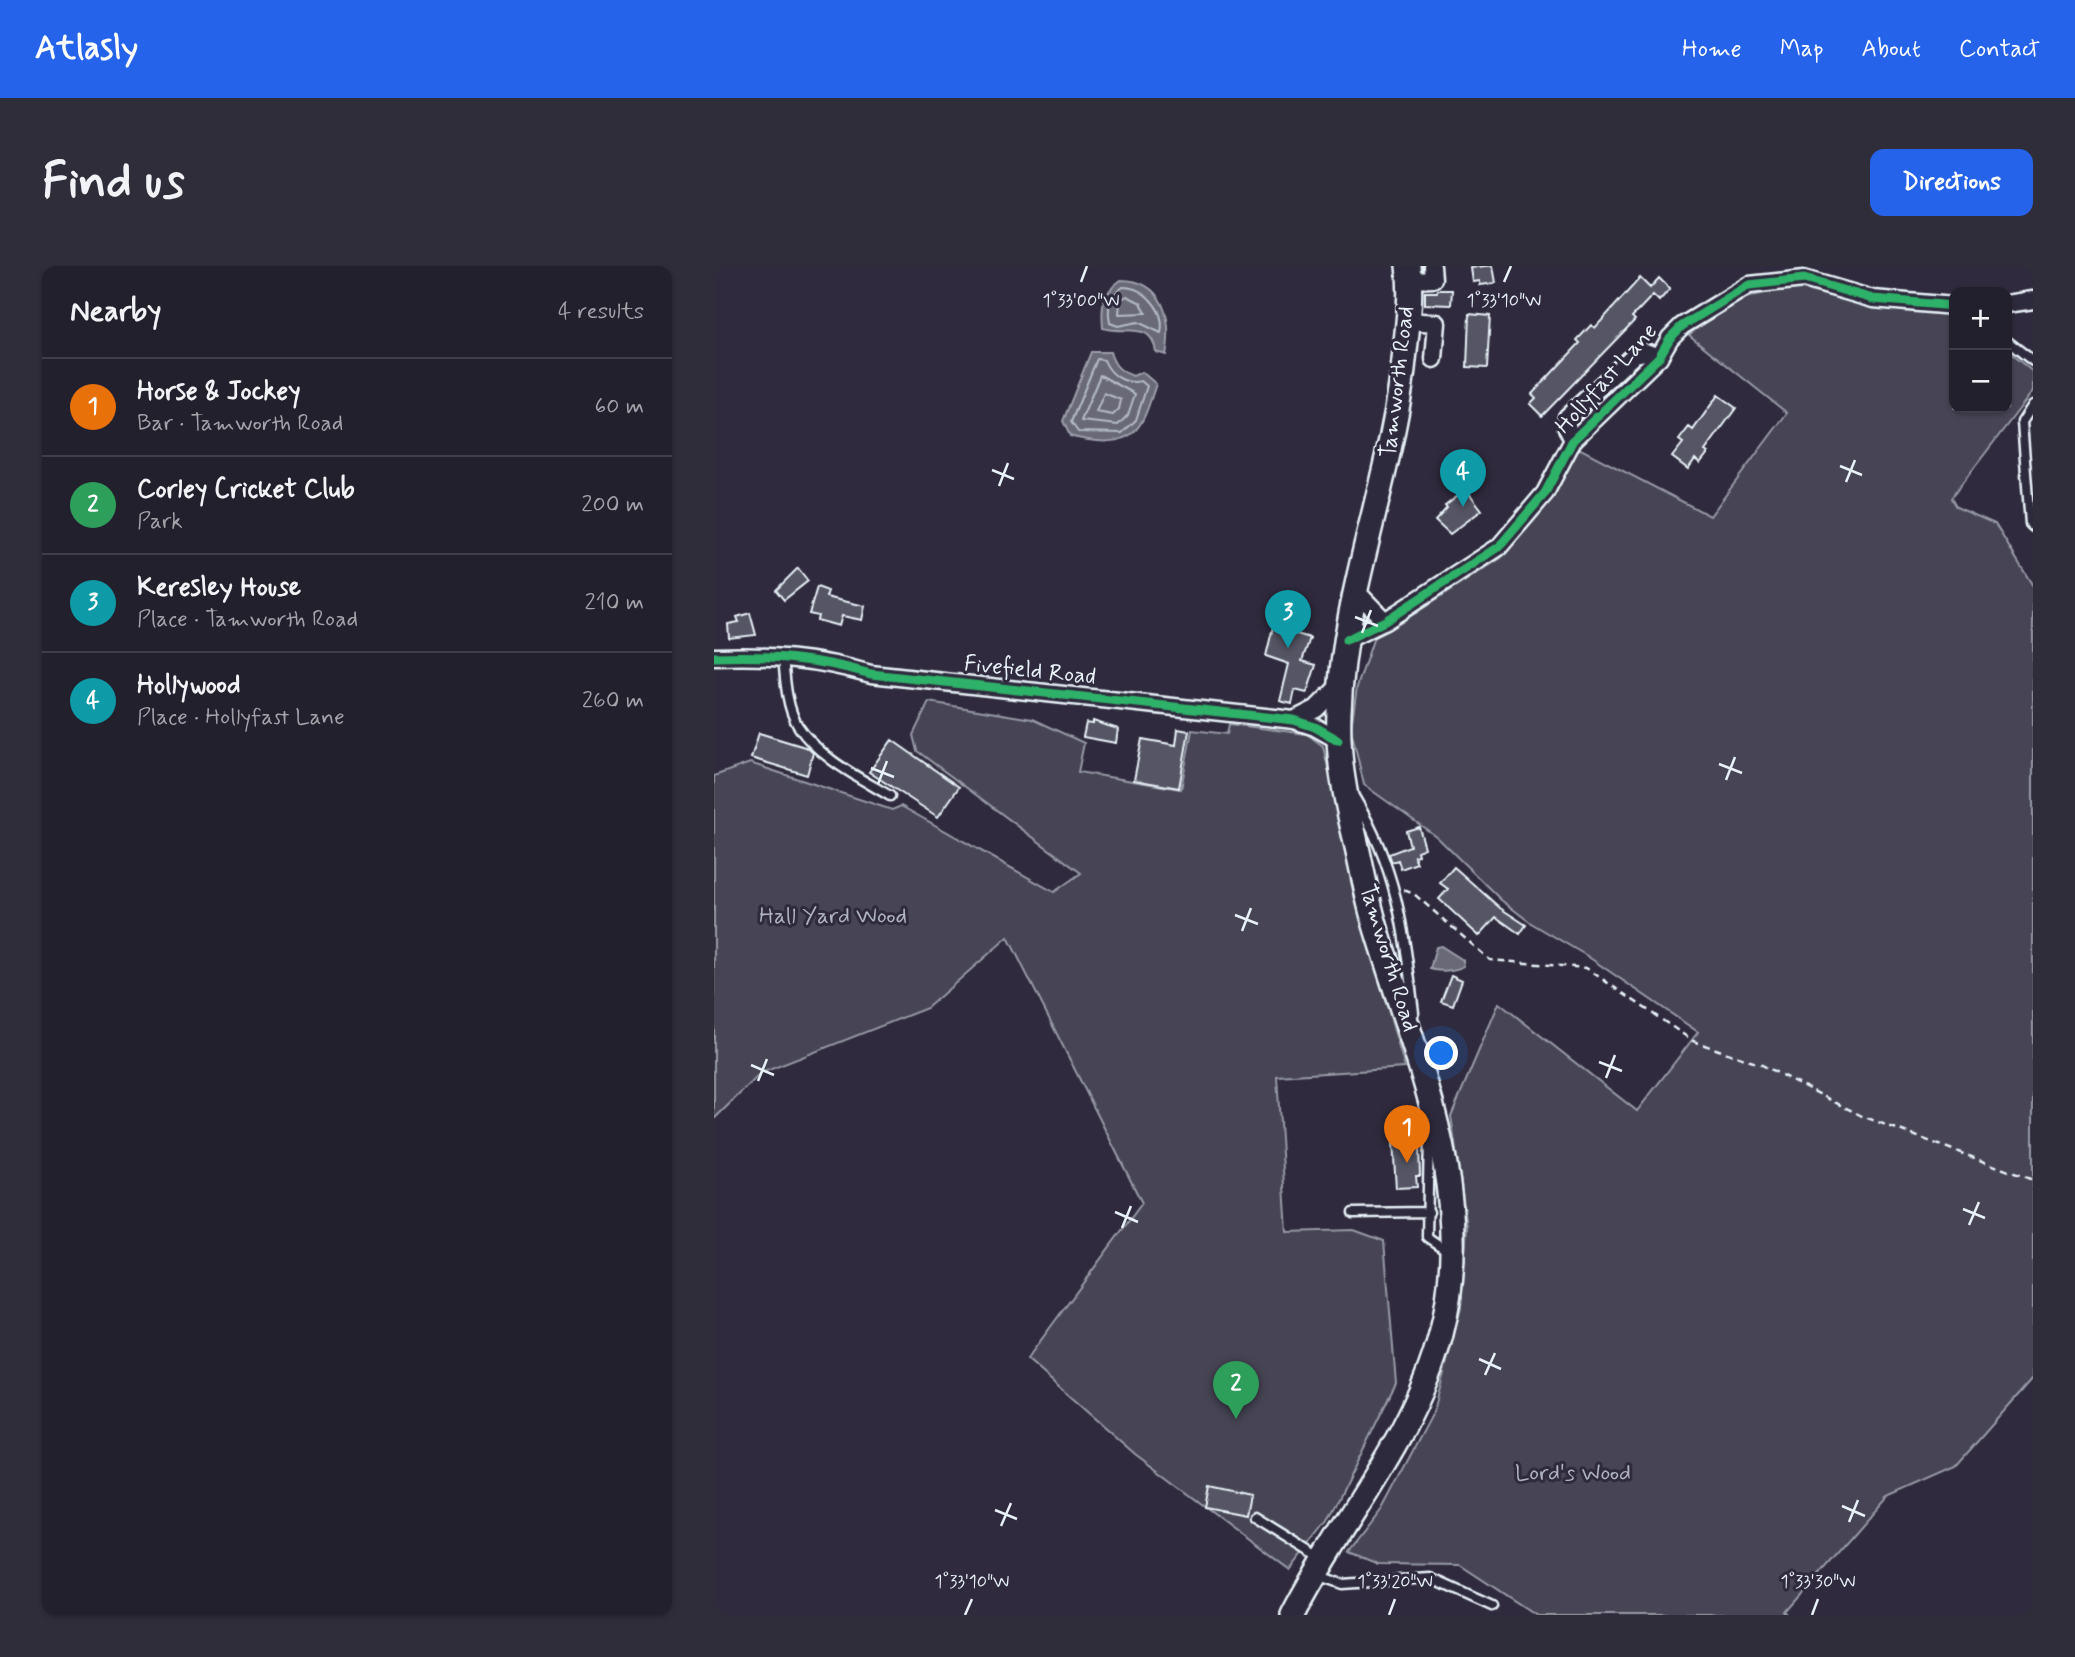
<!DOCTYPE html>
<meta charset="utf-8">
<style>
:root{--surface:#23202e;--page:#2f2d3a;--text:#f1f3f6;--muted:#a3a3aa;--line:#403e4a;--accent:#2563eb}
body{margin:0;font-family:Mynerve,sans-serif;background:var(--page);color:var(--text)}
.controls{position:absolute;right:21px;top:21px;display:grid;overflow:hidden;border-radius:14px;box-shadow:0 2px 5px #0004}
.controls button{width:63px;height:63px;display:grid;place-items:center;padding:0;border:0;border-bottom:2px solid var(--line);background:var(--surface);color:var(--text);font:35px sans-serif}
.you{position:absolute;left:728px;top:788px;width:24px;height:24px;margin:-18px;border:5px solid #fff;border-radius:50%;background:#1a73e8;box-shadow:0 0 0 10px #1a73e833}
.badge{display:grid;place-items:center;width:46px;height:46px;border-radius:50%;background:var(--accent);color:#fff;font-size:23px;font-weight:700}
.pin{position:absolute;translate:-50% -58px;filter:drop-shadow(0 2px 4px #0008)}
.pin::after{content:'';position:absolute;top:37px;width:24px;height:21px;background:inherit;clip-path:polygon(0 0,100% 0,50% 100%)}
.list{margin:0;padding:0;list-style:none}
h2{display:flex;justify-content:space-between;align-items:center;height:91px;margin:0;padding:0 28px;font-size:30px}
h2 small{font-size:23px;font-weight:400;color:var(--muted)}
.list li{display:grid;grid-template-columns:46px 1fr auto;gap:21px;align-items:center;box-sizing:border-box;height:98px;padding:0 28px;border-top:2px solid var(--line)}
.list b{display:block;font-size:26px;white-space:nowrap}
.list p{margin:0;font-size:23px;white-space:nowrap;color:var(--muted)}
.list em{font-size:23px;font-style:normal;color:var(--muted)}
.map{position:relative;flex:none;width:1319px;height:1349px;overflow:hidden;border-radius:14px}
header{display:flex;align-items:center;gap:42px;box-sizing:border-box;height:98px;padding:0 35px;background:var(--accent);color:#fff}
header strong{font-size:33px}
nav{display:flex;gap:38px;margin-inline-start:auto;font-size:24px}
.intro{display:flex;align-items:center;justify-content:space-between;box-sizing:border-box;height:168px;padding:0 42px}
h1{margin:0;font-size:49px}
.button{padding:18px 32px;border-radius:14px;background:var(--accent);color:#fff;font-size:24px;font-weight:700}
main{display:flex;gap:42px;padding:0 42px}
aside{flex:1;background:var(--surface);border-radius:14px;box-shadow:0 2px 5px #0004}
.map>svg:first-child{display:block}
.green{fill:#464455;stroke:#979aa6;stroke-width:2}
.water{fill:#696978;stroke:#9c9fab;stroke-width:2}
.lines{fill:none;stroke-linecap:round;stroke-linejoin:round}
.shore{stroke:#b5bbc5;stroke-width:2}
.building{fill:#575565;stroke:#e8f1f8;stroke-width:2}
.lane-casing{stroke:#e8f1f8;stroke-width:13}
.street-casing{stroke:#e8f1f8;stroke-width:21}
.secondary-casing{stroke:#e8f1f8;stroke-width:28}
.path{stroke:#e8f1f8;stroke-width:2.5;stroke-dasharray:7 5;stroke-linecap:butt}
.lane{stroke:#2f2a3d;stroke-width:8}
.street{stroke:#2f2a3d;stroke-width:16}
.secondary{stroke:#2f2a3d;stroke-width:23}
.cycleway-casing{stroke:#2f2a3d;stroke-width:13}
.cycleway{stroke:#2db169;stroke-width:9}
.ticks{fill:none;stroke:#e8f1f8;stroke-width:2.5}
.labels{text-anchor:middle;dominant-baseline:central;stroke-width:6;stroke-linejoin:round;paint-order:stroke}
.street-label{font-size:23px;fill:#e8f1f8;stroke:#2f2a3d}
.park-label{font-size:23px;fill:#afb4bf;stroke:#2f2a3d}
.ticks-label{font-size:18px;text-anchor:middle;fill:#e8f1f8;stroke:#2f2a3d;stroke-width:6;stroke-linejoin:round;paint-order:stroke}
</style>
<header>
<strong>Atlasly</strong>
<nav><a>Home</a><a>Map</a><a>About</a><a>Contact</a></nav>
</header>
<div class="intro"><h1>Find us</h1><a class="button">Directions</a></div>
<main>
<aside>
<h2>Nearby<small>4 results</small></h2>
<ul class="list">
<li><span class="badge" style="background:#e8710a">1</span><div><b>Horse &amp; Jockey</b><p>Bar · Tamworth Road</p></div><em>60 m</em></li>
<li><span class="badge" style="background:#2e9e5b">2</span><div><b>Corley Cricket Club</b><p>Park</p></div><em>200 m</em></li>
<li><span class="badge" style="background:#0f9aa8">3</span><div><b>Keresley House</b><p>Place · Tamworth Road</p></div><em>210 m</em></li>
<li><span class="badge" style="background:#0f9aa8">4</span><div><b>Hollywood</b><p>Place · Hollyfast Lane</p></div><em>260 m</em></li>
</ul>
</aside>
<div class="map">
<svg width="1319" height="1349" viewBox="0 0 1319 1349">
<rect width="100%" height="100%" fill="#2f2a3d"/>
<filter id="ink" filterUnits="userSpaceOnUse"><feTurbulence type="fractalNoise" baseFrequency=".0143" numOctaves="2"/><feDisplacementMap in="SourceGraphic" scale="14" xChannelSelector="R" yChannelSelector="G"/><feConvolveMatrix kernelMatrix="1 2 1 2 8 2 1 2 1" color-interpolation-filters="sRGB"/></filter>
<g filter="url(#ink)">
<path class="green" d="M1079,21L1143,37L1240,44V142H1293V85L1319,106V125L1237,232L1242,241L1281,258L1319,320V1112L1242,1200L1174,1230L1073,1346L1076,1349H822L746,1299L664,1298L635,1286L668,1243L720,1145L747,1042L753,961L737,850L785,737L923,845L984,766L873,690L817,657L787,634L723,571L650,519L637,463L643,421L661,368L686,357L787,292L845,220L863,181L996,250L1073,147L975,69C1011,34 1031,31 1079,21Z
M215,436L318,453L370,477L364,506L467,523L478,464L513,468L515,458L593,468L609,480L651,665L691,802L563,810L573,966L640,964L670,975L682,1117L614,1255L576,1304L421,1188L313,1093L428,937L294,671L213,742L47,807L0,853V510L36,497L178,544L187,540L340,626L367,607L203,485L199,469Z"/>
<path class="water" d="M407,14C450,14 459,54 452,89L442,86C438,54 410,69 389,62C387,40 388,27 407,14Z
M377,86H396C400,100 406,105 419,110L428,106L442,118C430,153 426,179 383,175C373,174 364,173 356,170L349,155Z
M727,680L749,694L750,700C742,705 724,706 716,703L722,681Z"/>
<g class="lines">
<path class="shore" d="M409,21C431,21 452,45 447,67L424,56L404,60L396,57C393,41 395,30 409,21Z
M413,30L427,37L432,47L405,48L406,34Z
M383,93L390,94C396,109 411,119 427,115L433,120L422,154L408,167L364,166L357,156Z
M386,109L421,128L414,149L404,159L367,155Z
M390,127L407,134L405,143L399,149L382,146Z"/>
</g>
<path class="building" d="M771,0H779L782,17L766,19V15L759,16L757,2Z
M926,12L936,22L945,12L956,23L945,35L939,29L918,51L921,54L828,150L816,138L822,132L818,128L866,77L863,74L877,59L881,62Z
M724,24H738L737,39L711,38V26H723Z
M755,48L776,50L773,102L753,101Z
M1004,129L1022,142L991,185L994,187L986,197L981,193L974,203L958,191L969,177L965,174L975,161L979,164Z
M752,223L768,244L736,268L721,254L733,241L731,239Z
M84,302L94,315L70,334L62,324Z
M103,321L114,325L112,331L151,340L148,354L128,350L125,360L103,354L104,350L95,348Z
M36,347L42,369L15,372L14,358L25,356L23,351Z
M562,348L580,354L576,366L596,372L588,395L602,399L593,427L581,424L578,438L566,435L575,398L552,390Z
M379,455L404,463L402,477L369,471L372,457L379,458Z
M464,463L475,465L465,522L420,514L428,473L462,479Z
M45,467L94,482L99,487L93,509L37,492Z
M178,474L245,521L224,551L155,506Z
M705,561L711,582L703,585L704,589L700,590L703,597L687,603L684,594L678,596L675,588L696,580L692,565Z
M740,601L786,642L812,659L806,668L782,651L765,670L725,633L734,623L726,617Z
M737,709L748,714L739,739L727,735Z
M678,862H689L690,883L705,882L706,910H702L703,921L682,922Z
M495,1220L536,1229L532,1249L491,1241Z"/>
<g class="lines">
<defs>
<path id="lane" d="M1293,75L1319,95
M1319,139L1308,156L1316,258L1319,261
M69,390C71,412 72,440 84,460C105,492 144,511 176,530
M641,532C684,605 690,665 700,747
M715,869L713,971L734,985
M639,947L715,946
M541,1251L607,1292
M603,1309L628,1318L716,1312L778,1340"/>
<path id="street" d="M696,14L719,13L718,0
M1293,38L1319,34
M694,55L723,57L720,93
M859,174L853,162V151L921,88L931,86L945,91
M643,326L671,355
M632,374L671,355L785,281L831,227L859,174L945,91L956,72L968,60L1035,19L1090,13L1159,33L1240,40
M0,391C57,389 102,392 157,408L580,454L601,461L624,474
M580,454L602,443L626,419"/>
<path id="secondary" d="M579,1349C627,1254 700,1172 727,1068C764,927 702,795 662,662C653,633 648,602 641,572C631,530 623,490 625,446C629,324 680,207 691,85C694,57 698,28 694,0"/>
</defs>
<use href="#lane" class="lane-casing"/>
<use href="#street" class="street-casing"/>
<use href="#secondary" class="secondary-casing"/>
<path class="path" d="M690,624L700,628L776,694L872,702L979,775L1048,799L1148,850L1319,914"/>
<use href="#lane" class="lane"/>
<use href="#street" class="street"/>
<use href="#secondary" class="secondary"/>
<defs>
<path id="cycleway" d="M632,374L671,355L785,281L831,227L859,174L945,91L956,72L968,60L1035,19L1090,13L1159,33L1240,40
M0,391C57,389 102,392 157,408L580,454L601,461L624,474"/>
</defs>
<use href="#cycleway" class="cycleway-casing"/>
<use href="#cycleway" class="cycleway"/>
</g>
</g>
<path class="ticks" d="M367,16L373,0M790,16L797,0M1126,200L1148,209M278,204L300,213M1132,216L1141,194M285,220L294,197M641,351L664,360M648,367L657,344M1005,498L1028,507M157,502L180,511M1012,514L1021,491M164,518L173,495M521,649L544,658M528,665L537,642M885,796L908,805M37,799L60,809M892,812L901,789M44,815L53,793M1249,943L1271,952M401,946L424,956M1255,959L1265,936M408,962L417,940M765,1093L787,1103M771,1109L781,1087M1128,1240L1151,1250M281,1244L303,1253M1135,1256L1144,1234M287,1260L297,1237M251,1349L258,1333M675,1349L681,1333M1098,1349L1104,1333"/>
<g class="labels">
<g class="street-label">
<text transform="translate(893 113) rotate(-48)">Hollyfast Lane</text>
<text transform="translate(684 116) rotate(-83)">Tamworth Road</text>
<text transform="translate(316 405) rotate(6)">Fivefield Road</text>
<text transform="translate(674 692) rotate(73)">Tamworth Road</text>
</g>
<g class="park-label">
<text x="119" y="651">Hall Yard Wood</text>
<text x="859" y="1208">Lord's Wood</text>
</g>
</g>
<g class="ticks-label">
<text x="367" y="40">1°33'00"W</text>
<text x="790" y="40">1°33'10"W</text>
<text x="258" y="1321">1°33'10"W</text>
<text x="681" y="1321">1°33'20"W</text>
<text x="1104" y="1321">1°33'30"W</text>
</g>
</svg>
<div class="controls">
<button>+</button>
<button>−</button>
</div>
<div class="you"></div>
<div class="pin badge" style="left:693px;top:897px;background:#e8710a">1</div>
<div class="pin badge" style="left:522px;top:1153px;background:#2e9e5b">2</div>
<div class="pin badge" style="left:574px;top:382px;background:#0f9aa8">3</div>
<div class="pin badge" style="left:749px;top:241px;background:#0f9aa8">4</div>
</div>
</main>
